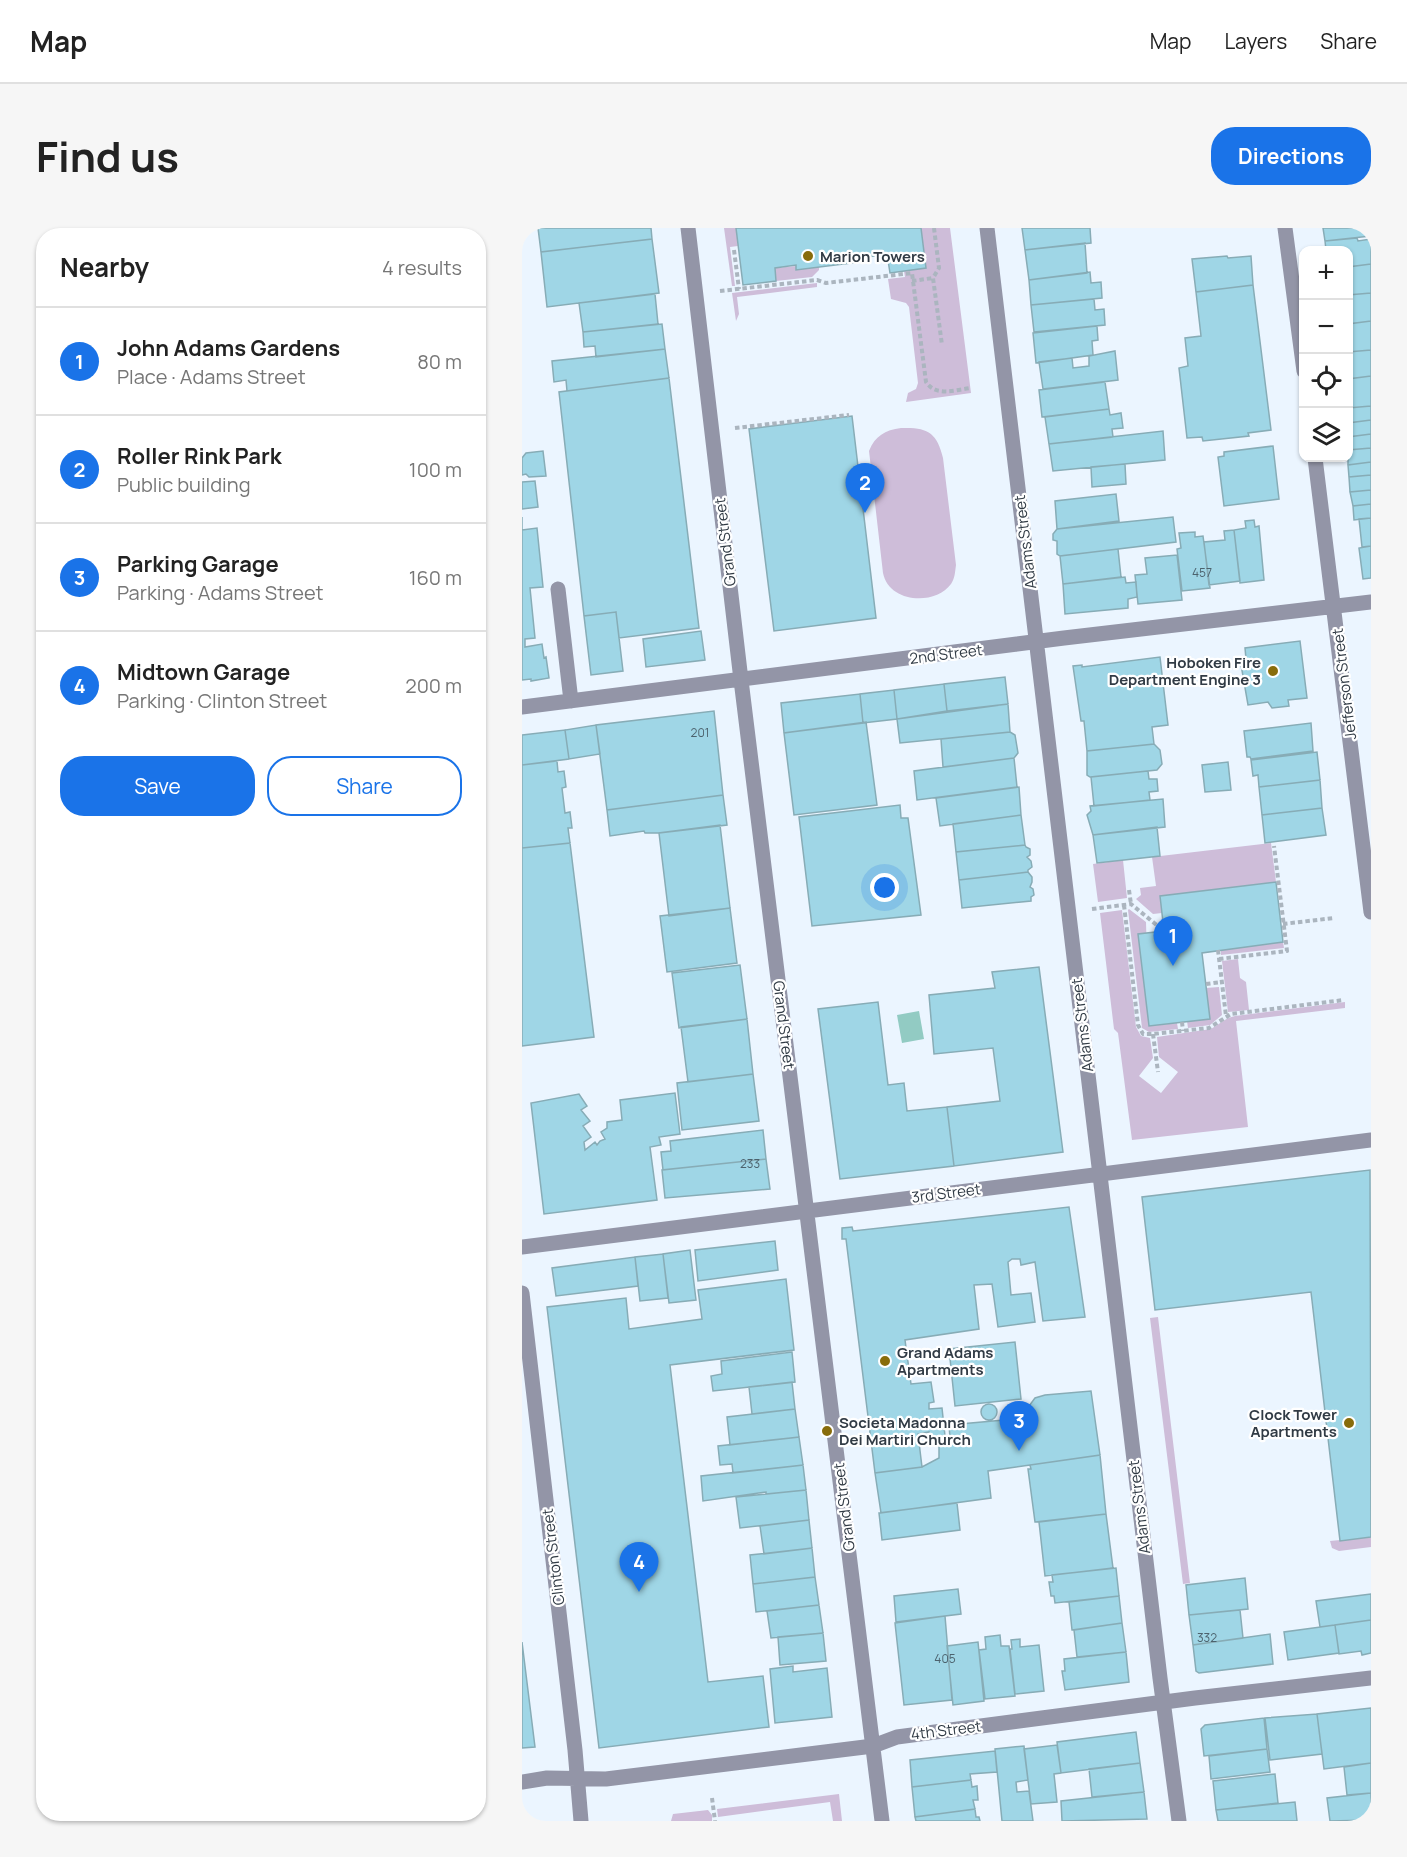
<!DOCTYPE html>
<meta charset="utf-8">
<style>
:root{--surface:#fff;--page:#f6f6f6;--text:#222;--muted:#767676;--line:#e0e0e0;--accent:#1a73e8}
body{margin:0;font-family:Manrope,sans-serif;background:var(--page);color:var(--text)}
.controls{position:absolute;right:18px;top:18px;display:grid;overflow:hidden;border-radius:12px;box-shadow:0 2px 4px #0004}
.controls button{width:54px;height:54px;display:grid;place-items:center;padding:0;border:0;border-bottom:2px solid var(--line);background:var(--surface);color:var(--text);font:30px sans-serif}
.you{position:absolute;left:363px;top:660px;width:21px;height:21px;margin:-15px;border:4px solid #fff;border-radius:50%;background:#1a73e8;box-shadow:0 0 0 9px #1a73e833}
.badge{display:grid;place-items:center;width:39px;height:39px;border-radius:50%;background:var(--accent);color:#fff;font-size:20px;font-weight:700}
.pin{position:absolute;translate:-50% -50px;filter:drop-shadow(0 2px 3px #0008)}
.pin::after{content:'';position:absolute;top:32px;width:21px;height:18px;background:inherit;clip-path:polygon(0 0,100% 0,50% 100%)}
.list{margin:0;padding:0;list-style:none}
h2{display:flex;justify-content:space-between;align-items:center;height:78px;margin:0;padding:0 24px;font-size:26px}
h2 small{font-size:20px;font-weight:400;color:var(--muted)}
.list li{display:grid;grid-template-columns:39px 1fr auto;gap:18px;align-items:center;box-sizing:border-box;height:108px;padding:0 24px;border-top:2px solid var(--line)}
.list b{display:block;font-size:22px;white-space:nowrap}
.list p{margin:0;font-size:20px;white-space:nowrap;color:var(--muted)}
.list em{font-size:20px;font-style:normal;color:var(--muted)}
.actions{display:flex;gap:12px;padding:18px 24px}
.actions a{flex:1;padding:14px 0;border:2px solid var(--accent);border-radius:24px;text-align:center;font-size:21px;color:var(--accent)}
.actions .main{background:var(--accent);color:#fff}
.icon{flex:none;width:33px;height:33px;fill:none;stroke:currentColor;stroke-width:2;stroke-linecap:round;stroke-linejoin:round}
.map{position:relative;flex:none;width:849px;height:1593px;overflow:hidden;border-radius:24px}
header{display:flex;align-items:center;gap:36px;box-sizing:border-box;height:84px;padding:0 30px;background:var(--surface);border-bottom:2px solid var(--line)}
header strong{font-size:28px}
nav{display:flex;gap:33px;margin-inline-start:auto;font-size:21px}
.intro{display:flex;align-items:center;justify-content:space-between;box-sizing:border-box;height:144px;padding:0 36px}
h1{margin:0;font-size:42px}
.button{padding:15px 27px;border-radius:24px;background:var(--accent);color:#fff;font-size:21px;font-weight:700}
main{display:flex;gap:36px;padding:0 36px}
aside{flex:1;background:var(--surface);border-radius:24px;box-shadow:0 2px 4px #0004}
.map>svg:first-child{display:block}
.green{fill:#cebdd9}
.water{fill:#92cbc3}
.building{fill:#9fd6e6;stroke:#87acb6;stroke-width:1.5}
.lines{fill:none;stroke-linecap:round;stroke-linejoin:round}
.path{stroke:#abb5bf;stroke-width:4;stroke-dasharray:4.5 3;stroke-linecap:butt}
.minor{stroke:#9395a7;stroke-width:15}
.poi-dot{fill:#886c0b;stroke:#fff;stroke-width:2}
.labels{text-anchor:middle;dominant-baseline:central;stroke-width:4.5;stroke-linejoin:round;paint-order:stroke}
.number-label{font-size:12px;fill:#4c626d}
.poi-label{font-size:15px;font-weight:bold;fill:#313b45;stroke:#fff;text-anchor:start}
.street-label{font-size:15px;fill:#313b45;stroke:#fff}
</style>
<header>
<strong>Map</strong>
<nav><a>Map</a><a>Layers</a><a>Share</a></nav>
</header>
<div class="intro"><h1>Find us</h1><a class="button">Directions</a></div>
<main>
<aside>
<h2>Nearby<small>4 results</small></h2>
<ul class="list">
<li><span class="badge">1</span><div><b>John Adams Gardens</b><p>Place · Adams Street</p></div><em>80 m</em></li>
<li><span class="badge">2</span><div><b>Roller Rink Park</b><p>Public building</p></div><em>100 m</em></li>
<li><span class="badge">3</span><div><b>Parking Garage</b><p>Parking · Adams Street</p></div><em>160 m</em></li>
<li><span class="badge">4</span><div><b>Midtown Garage</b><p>Parking · Clinton Street</p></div><em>200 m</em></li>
</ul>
<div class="actions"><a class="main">Save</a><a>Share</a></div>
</aside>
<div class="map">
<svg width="849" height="1593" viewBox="0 0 849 1593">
<rect width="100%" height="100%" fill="#ebf5ff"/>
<path class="green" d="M202,0H214L216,18L208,19L213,58H210Z
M399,0H428L449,165L384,174L386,165L394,161L396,155L387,79L384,75L369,71L366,51L383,49L382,43L404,40Z
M274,38V41L297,39V42L290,49L254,53L253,40Z
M295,55V59L215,69L217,86L214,93L210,65Z
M379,200C405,199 415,204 421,230L434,337C433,344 433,350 429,356C413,378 367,375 361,345L347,223C353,208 363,202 379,200Z
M749,615L754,654L638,668L640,685L631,686L614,671L619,667L618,660L634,658L630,629Z
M601,632L605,670L576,674L571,636Z
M607,681L624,694L627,798L655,795L656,801L627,804L620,800L606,682Z
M600,682L614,799L619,808L628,810L631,830L617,848L639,865L656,844L637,829L635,809L689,801L706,790L713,788L823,774V780L714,793L726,899L610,912L596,805L592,801L578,685Z
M761,714L762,720L699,727V722Z
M716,731L718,750L724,754L727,782L706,784L700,733Z
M697,759L700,787L688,797L666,800L665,793L688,791L684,760Z
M636,1089L668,1355L661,1356L628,1090Z
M849,1309V1319L817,1323L810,1320L808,1313Z
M317,1566L320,1593H311L308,1574L196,1589L195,1581Z
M186,1582L190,1587V1593H149L151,1586Z"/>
<path class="water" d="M397,783L402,811L380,815L375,787Z"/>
<path class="building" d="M16,0H129L130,11L19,24Z
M214,0H399L404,40L368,45L365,26L345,29V33L274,42V37L253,40L254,53L221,57Z
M500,0H568L569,15L503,22Z
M801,0H849V8L803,13Z
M835,10L836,13L849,11V36L826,39V22H804L803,13Z
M130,11L137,65L25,79L19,24Z
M563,15L565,45L507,52L503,22Z
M705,28L706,30L729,28L731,57L674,64L670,31Z
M849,36V65L826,67V39Z
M568,44L569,55L579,54L580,70L509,77L507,52Z
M731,57L749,202L726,205L727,208L681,213L680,209L665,210L657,140L666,138L663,110L679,108L674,64Z
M849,65V93L826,96V67Z
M133,66L136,96L61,104L57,75Z
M572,71L573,82L582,81L583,97L512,104L509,77Z
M849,93V122L826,124V96Z
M140,96L143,121L74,129L73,118L62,119L61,104Z
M575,98L576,112L570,113L571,127L514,135L511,105Z
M143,121L147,150L45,163L44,152L32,154L30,133Z
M849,122V148L826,151V124Z
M593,123L596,152L521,161L517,134L550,130L551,140L567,138V128Z
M849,148V178L826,180V151Z
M147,150L177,400L97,410L94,384L62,388L37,164Z
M583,154L587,181L520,189L517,162Z
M849,178V192L826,195V180Z
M587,181L588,187L599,185L601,200L590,201L591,209L527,216L523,189Z
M330,188L354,390L252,403L227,201Z
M849,192V206L826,209V195Z
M641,203L643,232L531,243L527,216Z
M849,206V220L826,222V209Z
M751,218L757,271L702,278L696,229L702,228V224Z
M849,220V234L826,237V222Z
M21,223L24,248L7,249L4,246L0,247V230L4,225Z
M849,234V247L827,249L826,237Z
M603,236L604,256L570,259L569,239Z
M849,247V262L828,264L827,249Z
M13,253L16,279L0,281V254Z
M849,262V276L831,278L828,264Z
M594,266L597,293L535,301L533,273Z
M849,276V290L832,292L831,278Z
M0,289V302L15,300L21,359L8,360L13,410L3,411V419L20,416L22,430L24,429L27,450L9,453V451L0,452Z
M651,289L654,314L538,328L535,326V313L531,312V306L535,301Z
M849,290V318L840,319L837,291Z
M732,292L733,299L737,298L742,352L718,355L712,302L724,300L723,293Z
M712,302L718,353L687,357L682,314L703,312L702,303Z
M673,304V309L681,308L688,360L660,363L655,321L659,320L657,305Z
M849,318V350L841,351L837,320Z
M596,321L599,349L541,356L538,328Z
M655,327L660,372L616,376L613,347L625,346L623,330Z
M603,349L604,355L614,354L615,369L606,371V380L543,386L541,356Z
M94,384L101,443L69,447L62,388Z
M179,403L183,432L124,439L121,411Z
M778,413L785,470L766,472L767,478L750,480L746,474L726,477L718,431H724L723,420Z
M638,429L646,497L630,499L632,516L565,523L562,493H559L551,438L560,437V439Z
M483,449L486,476L425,483L422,456Z
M422,456L425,483L375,491L372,462Z
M372,462L375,491L341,495L338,466Z
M338,466L341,495L262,505L259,475Z
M486,476L488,504L378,515L375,491Z
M192,483L201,567L85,582L74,497Z
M344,494L355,577L272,587L262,505Z
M789,495L791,523L729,531L728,529H725L722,503Z
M74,497L78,526L47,531L43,502Z
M43,502L47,531L0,537V507Z
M488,504L493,507L496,525L492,530L421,539L419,511Z
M632,516L638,522L640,536L635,542L568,549L565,547V523Z
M795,524L798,552L737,559L736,547L731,548L729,532Z
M492,530L495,559L395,572L392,543Z
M35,533L36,544L42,543L44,559L40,560L43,585L48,584L50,600H46L48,615L0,620V537Z
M706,534L709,562L683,564L680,537Z
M626,543L627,551H635L636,563L627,564L628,572L572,578L569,549Z
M798,552L800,580L740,587L737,559Z
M497,559L499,587L418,598L414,570Z
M201,567L205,597L137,605H123L122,603L88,608L85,582Z
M641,571L643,599L571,607L565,587L569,583L568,578Z
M378,577L379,590H386L399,687L290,698L277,589Z
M800,580L804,607L743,615L740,587Z
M499,587L503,617L434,624L431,596Z
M198,597L208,680L147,688L137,605Z
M635,599L638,628L575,635L571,607Z
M48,615L72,809L0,818V620Z
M503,617L504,619L508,621V627L505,629L509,633L510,639L506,642V644L437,652L434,624Z
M506,644L510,649V654L508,659L511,661L512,667L509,669V673L440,680L437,652Z
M754,654L761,714L680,725L688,791L627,798L616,706L642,703L638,668Z
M208,680L215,735L145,744L138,688Z
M218,737L225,791L157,800L150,745Z
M517,739L541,924L432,938L425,879L478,873L471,820L412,826L407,767L473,760L470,744Z
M356,774L366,857L382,855L385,883L425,879L432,938L318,951L296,781Z
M225,791L231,846L166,854L159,799Z
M231,846L237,893L160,902L155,855Z
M153,865L158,906L137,909L139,917L128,919L135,972L22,986L9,875L57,866L65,878L59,882L68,893L61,898L69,909L62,914L63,922L73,914L75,917L78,913L83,911L79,904L85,900V894L100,892L98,872Z
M241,902L244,931L141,942L139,924L149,923L148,913Z
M244,931L248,961L143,970L140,942Z
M848,942L849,1309L818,1313L789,1064L633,1082L620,969Z
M547,979L563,1089L521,1093L513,1034L499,1037L498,1031H490L486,1034L489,1067L509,1065L513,1094L476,1099L470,1056L452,1057L457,1101L383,1112L389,1156L409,1154L412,1174L407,1175V1181L420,1180L423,1208L407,1210V1204L396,1206L400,1239L353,1245L324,1011H320V1000L330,999L331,1003Z
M253,1013L256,1042L176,1053L173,1022Z
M168,1022L174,1072L147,1075L141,1026Z
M141,1026L146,1070L118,1073L113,1029Z
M113,1029L116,1058L34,1068L30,1040Z
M264,1051L272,1122L148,1137L186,1454L241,1448L247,1499L77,1520L25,1079L104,1070L107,1101L180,1091L176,1062Z
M493,1114L499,1171L433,1178L427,1121Z
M270,1124L273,1154L191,1163L189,1148L200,1146L199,1133Z
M270,1154L273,1181L230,1186L227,1159Z
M569,1163L578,1227L466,1243L469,1270L359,1285L353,1245L400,1239L417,1230V1218L428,1210L427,1197L503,1190L507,1178L513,1170L523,1167Z
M459 1184a8 8 0 1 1 16 0a8 8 0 1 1-16 0Z
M273,1181L277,1209L208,1217L205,1189Z
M277,1209L281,1237L211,1245L210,1236L198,1237L196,1218Z
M578,1227L584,1286L513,1294L506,1241H509L508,1237Z
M281,1237L284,1262L244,1266V1264L181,1273L179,1248Z
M284,1262L287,1292L218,1300L214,1269Z
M435,1275L438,1302L360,1312L357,1285Z
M584,1286L591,1340L523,1348L517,1294Z
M287,1292L290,1320L242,1326L238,1298Z
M290,1320L293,1349L231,1356L228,1327Z
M594,1340L597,1368L533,1375L532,1368H529L527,1354H531L530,1347Z
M293,1349L297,1377L234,1384L231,1356Z
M723,1350L726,1381L667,1387L664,1357Z
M436,1361L439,1386L374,1394L372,1368Z
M849,1366V1392L798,1399L794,1373Z
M597,1368L600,1395L550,1402L547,1374Z
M297,1377L301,1405L249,1410L245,1383Z
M718,1382L721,1410L671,1417L667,1387Z
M423,1388L430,1472L382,1477L373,1395Z
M849,1392V1425L840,1427L839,1423L817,1426L813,1397Z
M600,1395L604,1424L555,1429L552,1402Z
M813,1397L817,1425L766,1432L762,1404Z
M301,1405L304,1433L258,1437L256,1409Z
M748,1406L751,1436L677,1445L674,1443L671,1417Z
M478,1407L479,1418H487L493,1468L463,1471L457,1422L464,1421L463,1409Z
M498,1411V1419L517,1417L522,1463L493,1466L488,1421H490L489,1412Z
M0,1414L13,1519L0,1520Z
M456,1414L462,1473L431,1477L425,1418Z
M604,1424L607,1454L543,1462L540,1443H543L542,1431Z
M271,1438V1444L305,1440L310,1489L253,1495L248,1441Z
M849,1480V1535L802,1541L795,1486Z
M795,1486L800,1526L748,1532L743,1490Z
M742,1490L745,1521L682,1528L679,1501L683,1497Z
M614,1504L618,1535L539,1545L535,1514Z
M535,1517L539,1545L532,1546L535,1574L509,1576L502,1521Z
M502,1518L506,1552L494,1554L495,1564L507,1563L511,1593H480L473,1521Z
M745,1521L748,1544L689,1551L687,1528Z
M473,1523L475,1544L448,1546L449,1552L390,1559L388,1532Z
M618,1535L622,1564L570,1569L567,1541Z
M849,1535V1565L825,1567L822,1539Z
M753,1546L756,1575L694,1582L691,1553Z
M449,1552L450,1559L455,1558L456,1572H451L453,1581L393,1589L390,1559Z
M622,1564L625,1591L540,1593L539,1573Z
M849,1565V1592L808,1593L805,1570Z
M773,1574L775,1593H696L694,1582Z
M453,1581L454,1589H457L458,1593H394L393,1589Z"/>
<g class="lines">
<path class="path" d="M412,0L417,40L411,50L420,117
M212,22L217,61
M390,53L411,50
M198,63L295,52L304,55L390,45L404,154C414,169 433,162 449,160
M213,200L327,187
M607,662L609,676
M602,677L616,797L621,806H631L687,800L709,786L822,772
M570,681L609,676L642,703
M761,696L812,690
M696,722L704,788
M697,731L765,723L752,618
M684,756L700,754
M660,794L661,803
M631,806L636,844
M190,1570L193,1593"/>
<path class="minor" d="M166,0L219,452L360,1593
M465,0L638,1450L657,1593
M763,0L782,143
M793,230L849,684
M36,361L49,473
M0,479L542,410L849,374
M0,1019L849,912
M0,1065L53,1522L59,1593
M0,1554L25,1550L84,1551L351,1518L375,1509L673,1470L849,1450"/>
</g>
<g class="poi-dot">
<circle cx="286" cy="28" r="6"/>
<circle cx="751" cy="443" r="6"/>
<circle cx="363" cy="1133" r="6"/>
<circle cx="827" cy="1195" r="6"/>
<circle cx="305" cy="1203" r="6"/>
</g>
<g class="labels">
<g class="number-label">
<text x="680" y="344">457</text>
<text x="178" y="504">201</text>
<text x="228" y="935">233</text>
<text x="685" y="1409">332</text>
<text x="423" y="1430">405</text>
</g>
<g class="poi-label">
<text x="298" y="28">Marion Towers</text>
<text x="739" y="434" text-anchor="end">Hoboken Fire<tspan x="739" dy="17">Department Engine 3</tspan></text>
<text x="375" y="1124">Grand Adams<tspan x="375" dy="17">Apartments</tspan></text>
<text x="815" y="1186" text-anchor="end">Clock Tower<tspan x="815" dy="17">Apartments</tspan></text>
<text x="317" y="1194">Societa Madonna<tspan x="317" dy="17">Dei Martiri Church</tspan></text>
</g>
<g class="street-label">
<text transform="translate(203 314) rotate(-97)">Grand Street</text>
<text transform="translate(503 314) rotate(-97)">Adams Street</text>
<text transform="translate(424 426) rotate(-7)">2nd Street</text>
<text transform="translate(822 456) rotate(-97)">Jefferson Street</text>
<text transform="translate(262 797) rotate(83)">Grand Street</text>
<text transform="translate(560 797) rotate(-97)">Adams Street</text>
<text transform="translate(424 965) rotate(-7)">3rd Street</text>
<text transform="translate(322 1279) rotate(-97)">Grand Street</text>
<text transform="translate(617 1279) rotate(-97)">Adams Street</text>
<text transform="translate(31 1329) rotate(-97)">Clinton Street</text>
<text transform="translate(424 1502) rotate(-7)">4th Street</text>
</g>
</g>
</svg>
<div class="controls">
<button>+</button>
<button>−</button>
<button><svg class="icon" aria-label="locate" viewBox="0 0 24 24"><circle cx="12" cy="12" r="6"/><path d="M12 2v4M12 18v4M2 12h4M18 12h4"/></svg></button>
<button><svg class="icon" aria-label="layers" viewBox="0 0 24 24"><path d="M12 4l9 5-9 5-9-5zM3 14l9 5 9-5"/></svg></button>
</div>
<div class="you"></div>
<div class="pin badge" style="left:651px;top:738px">1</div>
<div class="pin badge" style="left:343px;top:285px">2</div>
<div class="pin badge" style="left:497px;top:1223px">3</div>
<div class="pin badge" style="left:117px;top:1364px">4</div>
</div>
</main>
